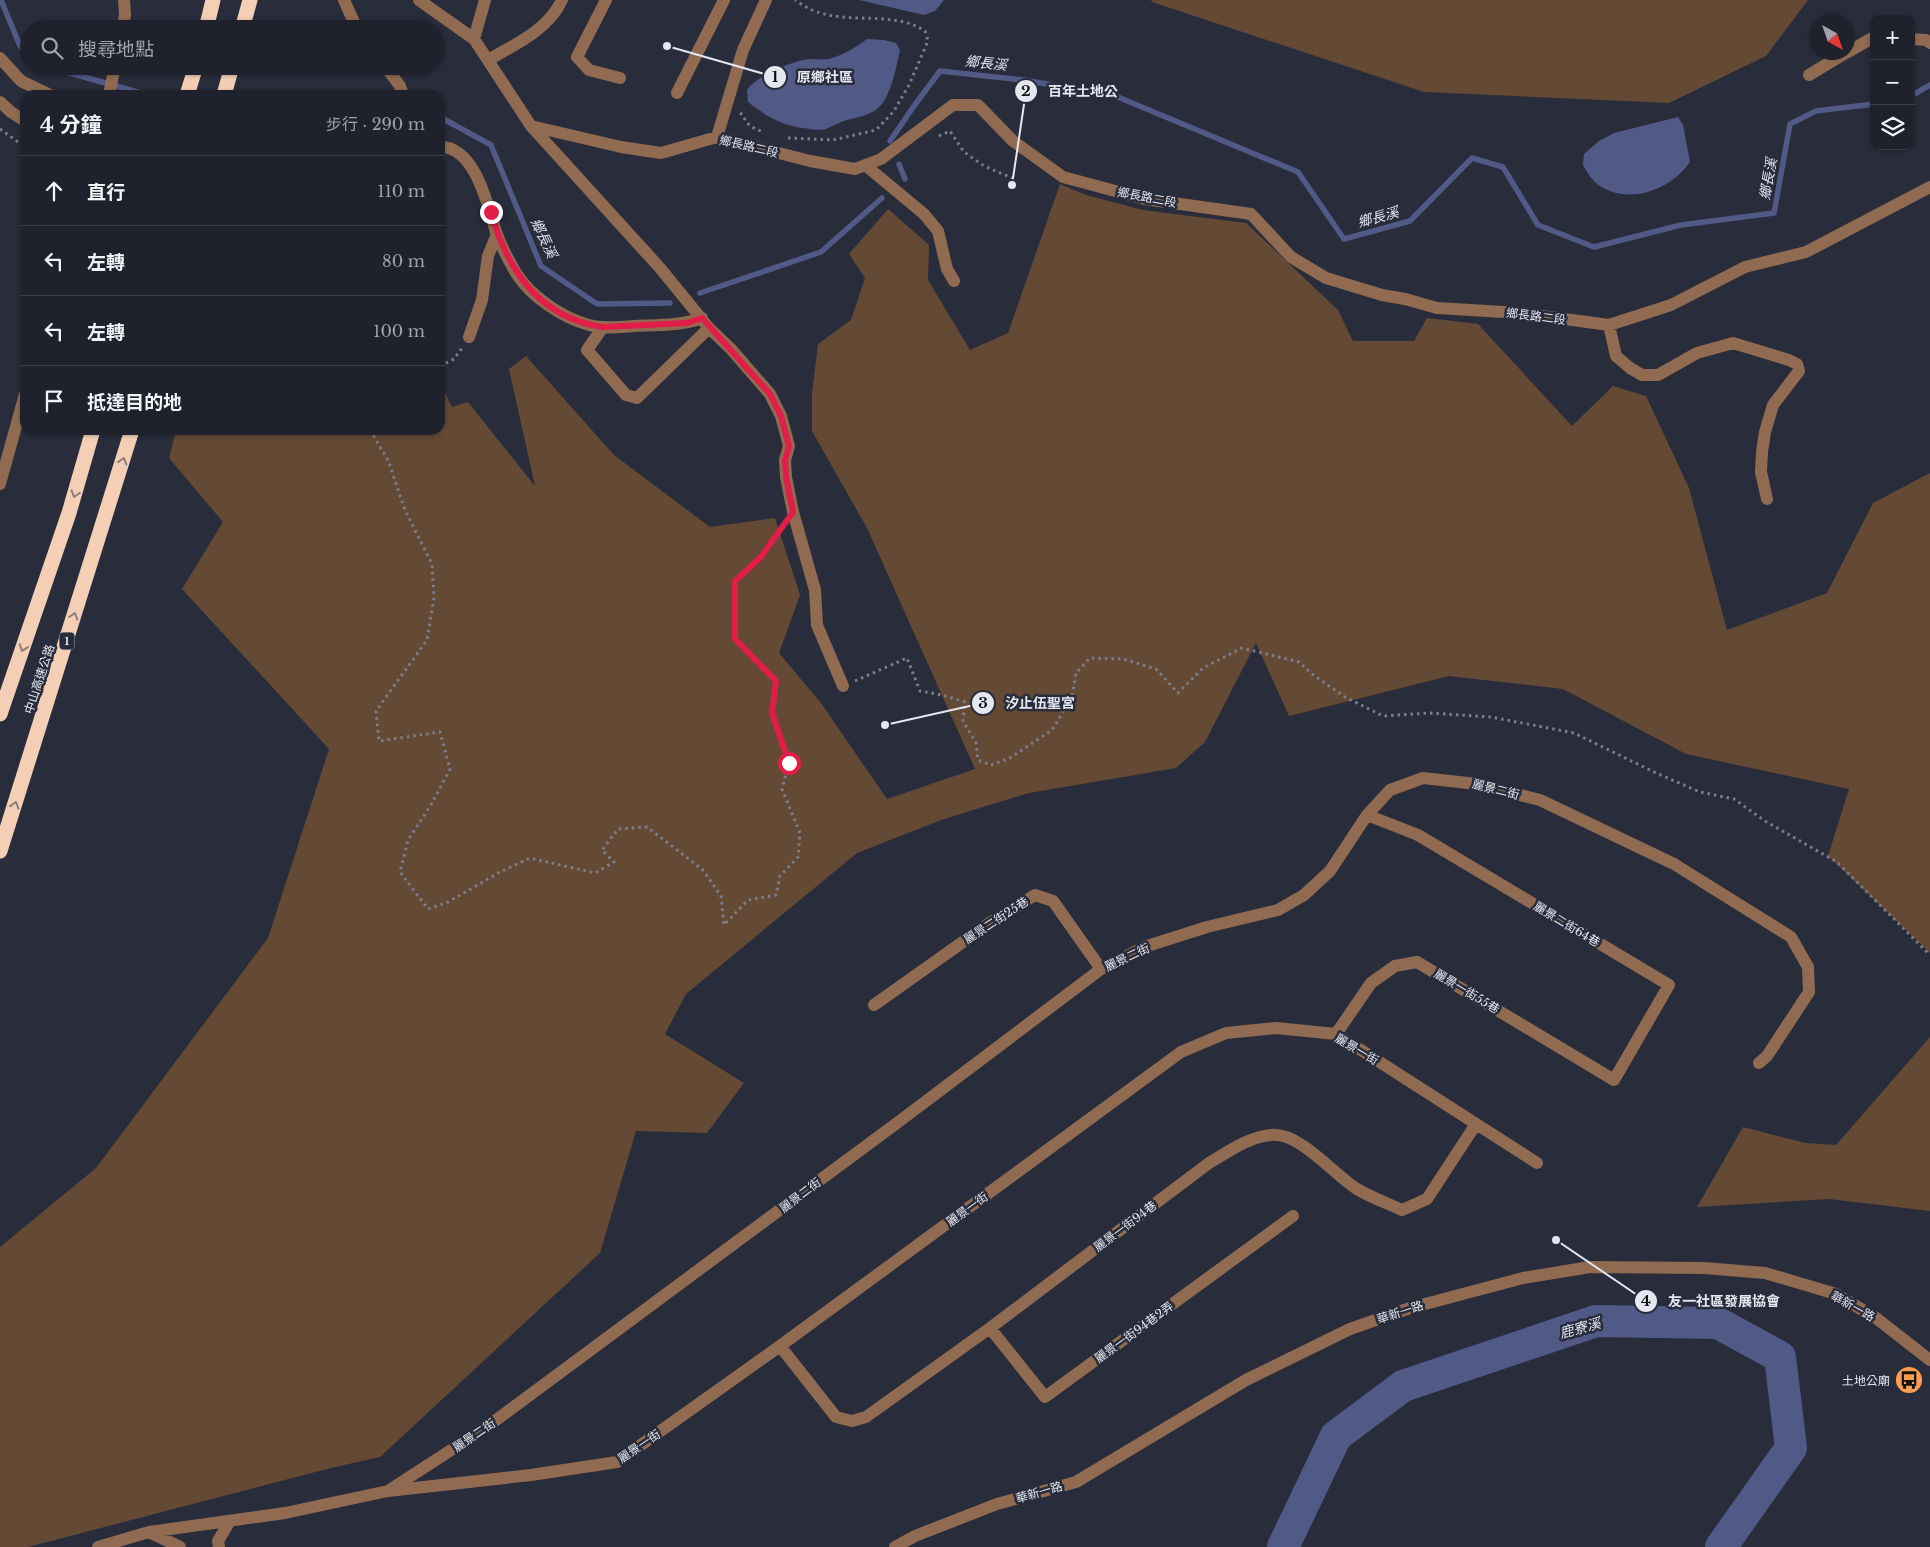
<!DOCTYPE html>
<html lang="zh-TW">
<meta charset="utf-8">
<style>
:root{--surface:#1f212c;--page:#2c2e38;--text:#f1f3f6;--muted:#a1a3a9;--line:#3c3e48}
body{margin:0;font-family:"Libre Baskerville","Noto Sans TC",serif;background:var(--page);color:var(--text)}
.controls{position:absolute;right:15px;top:15px;display:grid;overflow:hidden;border-radius:10px;box-shadow:0 1px 4px #0004}
.controls button{width:45px;height:45px;display:grid;place-items:center;padding:0;border:0;border-bottom:1px solid var(--line);background:var(--surface);color:var(--text);font:25px sans-serif}
.compass{position:absolute;left:1810px;top:15px;width:45px;height:45px;border-radius:50%;background:var(--surface);box-shadow:0 1px 4px #0004;rotate:140deg}
.stop{position:absolute;width:15px;height:15px;margin:-11px;border:4px solid #e11d48;border-radius:50%;background:#fff}
.stop.end{background:#e11d48;border-color:#fff;box-shadow:0 1px 5px #0008}
.list{margin:0;padding:0;list-style:none}
h2{display:flex;justify-content:space-between;align-items:center;height:65px;margin:0;padding:0 20px;font-size:21px}
h2 small{font-size:16px;font-weight:400;color:var(--muted)}
.list li{display:grid;grid-template-columns:32px 1fr auto;gap:15px;align-items:center;box-sizing:border-box;height:70px;padding:0 20px;border-top:1px solid var(--line)}
.list b{display:block;font-size:19px;white-space:nowrap}
.list em{font-size:16px;font-style:normal;color:var(--muted)}
.icon{flex:none;width:28px;height:28px;fill:none;stroke:currentColor;stroke-width:2;stroke-linecap:round;stroke-linejoin:round}
.map{position:relative;flex:none;width:1930px;height:1547px;overflow:hidden}
.search{position:absolute;background:var(--surface);box-shadow:0 1px 4px #0004;left:20px;top:20px;width:425px;height:55px;display:flex;align-items:center;gap:12px;box-sizing:border-box;padding:0 18px;border-radius:28px;color:var(--muted);font-size:19px}
.panel{position:absolute;background:var(--surface);box-shadow:0 1px 4px #0004;left:20px;top:90px;width:425px;height:345px;border-radius:15px}
.map>svg:first-child{display:block}
.green{fill:#644935}
.water{fill:#515987}
.lines{fill:none;stroke-linecap:round;stroke-linejoin:round}
.stream{stroke:#515987;stroke-width:5.5}
.river{stroke:#515987;stroke-width:32}
.path{stroke:#7c7e8b;stroke-width:3;stroke-dasharray:2.5 4;stroke-linecap:butt}
.minor{stroke:#906b51;stroke-width:12}
.highway{stroke:#f4cfb6;stroke-width:15}
.oneway{stroke:#8e7e78}
.route{stroke:#e11d48;stroke-width:6}
.labels{text-anchor:middle;dominant-baseline:central;stroke-width:5;stroke-linejoin:round;paint-order:stroke}
.shield{fill:#292c3b;stroke:#acaeba;stroke-width:1}
.shield-label{font-size:11px;font-weight:bold;fill:#e4e6f0}
.street-label{font-size:12px;fill:#e4e6f0;stroke:#292c3b}
.poi-label{font-size:12px;fill:#e4e6f0;stroke:#292c3b;text-anchor:end}
.water-label{font-size:14px;font-style:italic;fill:#dee2f1;stroke:#292c3b}
.leader{fill:none;stroke:#e4e6f0;stroke-width:2}
.callout-dot{fill:#e4e6f0;stroke:#292c3b;stroke-width:2}
.mark-label{font-size:15px;text-anchor:middle;font-weight:bold;fill:#111}
.callout-label{font-size:14px;text-anchor:middle;font-weight:bold;fill:#e4e6f0;stroke:#292c3b;stroke-width:5;stroke-linejoin:round;paint-order:stroke}
</style>
<div class="map">
<svg width="1930" height="1547" viewBox="0 0 1930 1547">
<rect width="100%" height="100%" fill="#292c3b"/>
<path class="green" d="M1151,0H1808L1766,56L1669,103L1424,92L1152,2Z
M1060,184L1086,195L1143,210L1246,223L1338,310L1353,341H1414L1427,318L1478,324L1572,426L1613,386L1646,396L1689,488L1727,630L1827,593L1873,503L1930,473V953L1828,856L1849,789L1686,754L1563,689L1449,676L1289,716L1256,643L1205,742L1176,768L1029,793L944,819L857,853L686,994L665,1034L744,1083L707,1133L636,1131L600,1253L380,1457L331,1468L28,1547H0V1247L96,1168L268,938L329,749L182,589L223,522L169,458L176,430H440V383L452,407L468,402L535,486L509,369L526,356L614,455L710,527L775,518L800,595L779,653L821,703L887,799L975,769L867,528L812,431V393L818,344L851,320L865,278L849,254L888,209L929,245L928,280L970,350L1008,333Z
M1930,1037V1211L1829,1199L1697,1207L1743,1127L1806,1143L1836,1145Z"/>
<path class="water" d="M859,0H944L935,11L924,15Z
M867,39L884,40L896,43L900,50C896,67 893,86 884,101C875,115 862,116 847,120C840,122 833,126 826,129C819,131 811,129 803,128C781,125 766,116 748,102L747,90C756,76 792,61 809,59C816,59 822,60 829,59C843,55 855,48 867,39Z
M1678,117L1683,125L1690,162C1671,190 1629,205 1600,186C1593,182 1587,172 1583,165L1584,154L1599,141L1614,133Z"/>
<g class="lines">
<path class="stream" d="M1,0L20,46L29,55
M45,66L148,95
M1911,96L1930,85
M440,117L491,145L541,266L597,304L670,303
M890,141L914,106L940,71L1023,80L1113,95L1298,172L1344,239L1410,221L1472,158L1503,167L1538,225L1594,247L1681,225L1774,213L1790,124L1816,111L1874,104
M899,164L905,179
M700,293L821,252L882,198"/>
<path class="river" d="M1283,1547L1336,1436L1403,1386L1596,1321L1718,1323L1780,1357L1791,1448L1721,1547"/>
<path class="path" d="M740,113L743,115C746,124 752,128 761,131
M0,129L25,147
M939,136L950,131L964,152L984,166L1017,180
M788,138L833,140L876,130L894,111L909,85L928,41L925,31C893,10 850,25 815,11C808,9 801,4 795,0
M440,366L454,359L462,348
M370,430L388,460L405,510L432,564L434,598L427,640L376,711L379,741L440,732L450,769L431,805L408,840L400,872L428,909L448,902L500,872L530,858L595,873L614,862L602,850L618,829L647,827L703,870L721,896L724,925L748,900L776,895L780,876L798,857L800,833L782,789L789,763L772,713L776,681L735,639V581L760,558L781,529
M855,681L907,658L920,691L942,695L965,702L963,721L976,743L978,760L991,765L1010,758L1052,730L1072,697L1076,673L1090,658L1123,659L1156,669L1178,693L1203,668L1242,648L1299,662L1312,674L1345,697L1383,716L1430,713L1491,717L1574,733L1656,773L1700,792L1734,799L1765,821L1837,862L1930,955"/>
<path class="minor" d="M344,0L357,29
M419,0L474,39L531,126L621,147L661,153L717,137L810,161L855,169L881,159L953,105H978L1013,141L1063,177L1145,199L1251,214L1291,257L1326,278L1382,295L1405,299L1437,308L1520,313L1609,325L1671,305L1745,267L1806,252L1930,187
M606,0L577,57L589,70L620,78
M122,29L125,15L124,0
M474,39L485,0
M1911,39L1926,40L1930,43
M1848,52L1874,37
M0,58L21,81L50,95
M488,60C516,44 548,30 562,0
M385,66L400,86L403,95
M1809,75L1847,52
M677,93L724,0
M109,95L115,66
M0,102L11,112L25,121
M531,126L660,268L709,328L731,349L770,394L781,416L789,446L785,460L786,477L793,512L815,590L817,625L843,686
M717,137L743,50L766,0
M440,147C475,146 488,206 496,232C501,246 509,261 516,273C531,297 563,318 589,325C603,329 619,327 634,326C657,325 680,326 702,318
M865,165L924,214L938,231L947,269L954,281
M1609,325L1616,356L1630,368L1642,375H1658L1697,353L1733,343L1789,360L1797,364L1799,371L1773,405L1765,432L1762,452L1761,472L1767,499
M603,327L587,350L626,395L637,398L709,328
M469,337L482,300L488,256L497,234
M0,484L25,394
M874,1005L991,922L1035,895L1053,901L1101,969
M1336,1034L1371,983L1395,966L1417,962L1614,1080L1669,985L1418,835L1367,815
M990,1328L1045,1397L1293,1216
M780,1346L836,1417L852,1421L866,1417L990,1328L1209,1163C1228,1152 1248,1137 1271,1135C1300,1132 1334,1175 1357,1189C1370,1197 1387,1203 1402,1210L1427,1199L1476,1124
M388,1491L488,1426L901,1120L1101,969L1144,947L1207,927L1278,910L1304,895L1330,871L1367,815L1390,790L1423,778L1477,784L1540,800L1674,864L1791,937L1808,967L1809,992L1767,1056L1759,1063
M149,1532L285,1513L388,1491L531,1475L617,1462L780,1346L1181,1052L1226,1033L1276,1028L1336,1034L1537,1163
M98,1547L149,1532L180,1547
M219,1547L218,1541L230,1521
M895,1547L915,1536L997,1504L1076,1482L1246,1380L1350,1329L1410,1308L1523,1278L1590,1267L1704,1268L1765,1273L1836,1294L1876,1318L1930,1360"/>
<path class="highway" d="M206,29L213,0
M242,29L250,0
M187,95L196,66
M224,95L232,66
M0,714L69,513L93,430
M0,851L132,430"/>
</g>
<defs><path id="oneway-chevron" d="M-2-3.5L2.5 0L-2 3.5" fill="none" stroke-width="1.6" stroke-linecap="round" stroke-linejoin="round" transform="scale(1.25)"/></defs>
<g class="oneway">
<use href="#oneway-chevron" transform="translate(123 461) rotate(-73)"/>
<use href="#oneway-chevron" transform="translate(75 494) rotate(106)"/>
<use href="#oneway-chevron" transform="translate(74 616) rotate(-72)"/>
<use href="#oneway-chevron" transform="translate(23 648) rotate(109)"/>
<use href="#oneway-chevron" transform="translate(15 805) rotate(-73)"/>
</g>
<g class="lines">
<path class="route" d="M491,212C507,270 540,318 603,327L687,323L702,318L770,394L781,416L789,446L785,460L786,477L793,512L760,558L735,581V639L776,681L772,713L789,763"/>
</g>
<defs>
<symbol id="bus-disc" viewBox="-11 -11 22 22"><circle r="9.5" fill="#fc9d53" stroke="#292c3b"/><path d="M-5-6H5V4H4V6H2V4H-2V6H-4V4H-5ZM-3.5-4V0h7V-4ZM-3.5 1.2v1.5H-2V1.2ZM2 1.2v1.5H3.5V1.2Z" fill="#111"/></symbol>
</defs>
<g fill-rule="evenodd">
<use href="#bus-disc" x="1893" y="1364" width="32" height="32"/>
</g>
<g class="labels">
<rect class="shield" x="59.5" y="632.5" width="15" height="17" rx="4"/>
<g class="shield-label">
<text x="67" y="641">1</text>
</g>
<g class="street-label">
<text transform="translate(749 146) rotate(13)">鄉長路二段</text>
<text transform="translate(1147 197) rotate(11)">鄉長路二段</text>
<text transform="translate(1536 316) rotate(7)">鄉長路二段</text>
<text transform="translate(39 679) rotate(-72)">中山高速公路</text>
<text transform="translate(1496 789) rotate(14)">麗景二街</text>
<text transform="translate(996 920) rotate(-33)">麗景二街25巷</text>
<text transform="translate(1567 924) rotate(31)">麗景二街64巷</text>
<text transform="translate(1127 957) rotate(-25)">麗景二街</text>
<text transform="translate(1467 991) rotate(31)">麗景一街55巷</text>
<text transform="translate(1357 1049) rotate(31)">麗景一街</text>
<text transform="translate(800 1195) rotate(-37)">麗景二街</text>
<text transform="translate(967 1209) rotate(-36)">麗景一街</text>
<text transform="translate(1125 1226) rotate(-37)">麗景一街94巷</text>
<text transform="translate(1853 1306) rotate(29)">華新一路</text>
<text transform="translate(1400 1312) rotate(-18)">華新一路</text>
<text transform="translate(1134 1332) rotate(-36)">麗景一街94巷2弄</text>
<text transform="translate(474 1435) rotate(-34)">麗景二街</text>
<text transform="translate(639 1446) rotate(-34)">麗景一街</text>
<text transform="translate(1039 1492) rotate(-16)">華新一路</text>
</g>
<g class="poi-label">
<text x="1890" y="1380">土地公廟</text>
</g>
<g class="water-label">
<text transform="translate(986 63) rotate(6)">鄉長溪</text>
<text transform="translate(1768 179) rotate(-80)">鄉長溪</text>
<text transform="translate(1378 217) rotate(-15)">鄉長溪</text>
<text transform="translate(544 238) rotate(65)">鄉長溪</text>
<text transform="translate(1580 1328) rotate(-15)">鹿寮溪</text>
</g>
</g>
<path class="leader" d="M667 46L775 77M1012 185L1026 91M885 725L983 703M1556 1240L1646 1301"/>
<g class="callout-dot">
<circle cx="667" cy="46" r="5"/>
<circle cx="1012" cy="185" r="5"/>
<circle cx="885" cy="725" r="5"/>
<circle cx="1556" cy="1240" r="5"/>
<circle cx="775" cy="77" r="12"/>
<circle cx="1026" cy="91" r="12"/>
<circle cx="983" cy="703" r="12"/>
<circle cx="1646" cy="1301" r="12"/>
</g>
<g class="mark-label">
<text x="775" y="82">1</text>
<text x="1026" y="96">2</text>
<text x="983" y="708">3</text>
<text x="1646" y="1306">4</text>
</g>
<g class="callout-label">
<text x="825" y="82">原鄉社區</text>
<text x="1083" y="96">百年土地公</text>
<text x="1040" y="708">汐止伍聖宮</text>
<text x="1724" y="1306">友一社區發展協會</text>
</g>
</svg>
<div class="controls">
<button>+</button>
<button>−</button>
<button><svg class="icon" aria-label="layers" viewBox="0 0 24 24"><path d="M12 4l9 5-9 5-9-5zM3 14l9 5 9-5"/></svg></button>
</div>
<svg class="compass" viewBox="-18 -18 36 36"><path d="M0-13l5 13h-10z" fill="#e53935"/><path d="M0 13l5-13h-10z" fill="#a1a3a9"/></svg>
<div class="stop" style="left:789px;top:763px"></div>
<div class="stop end" style="left:491px;top:212px"></div>
<div class="search"><svg class="icon" aria-label="search" viewBox="0 0 24 24"><circle cx="10" cy="10" r="6"/><path d="M15 15l6 6"/></svg>搜尋地點</div>
<section class="panel">
<h2>4 分鐘<small>步行 · 290 m</small></h2>
<ul class="list">
<li><svg class="icon" aria-label="ahead" viewBox="0 0 24 24"><path d="M12 20V5M6 11l6-6 6 6"/></svg><div><b>直行</b></div><em>110 m</em></li>
<li><svg class="icon" aria-label="left" viewBox="0 0 24 24"><path d="M17 20v-9H6M10 6l-5 5 5 5"/></svg><div><b>左轉</b></div><em>80 m</em></li>
<li><svg class="icon" aria-label="left" viewBox="0 0 24 24"><path d="M17 20v-9H6M10 6l-5 5 5 5"/></svg><div><b>左轉</b></div><em>100 m</em></li>
<li><svg class="icon" aria-label="arrive" viewBox="0 0 24 24"><path d="M6 21V4h12l-3 4 3 4H6"/></svg><div><b>抵達目的地</b></div></li>
</ul>
</section>
</div>
